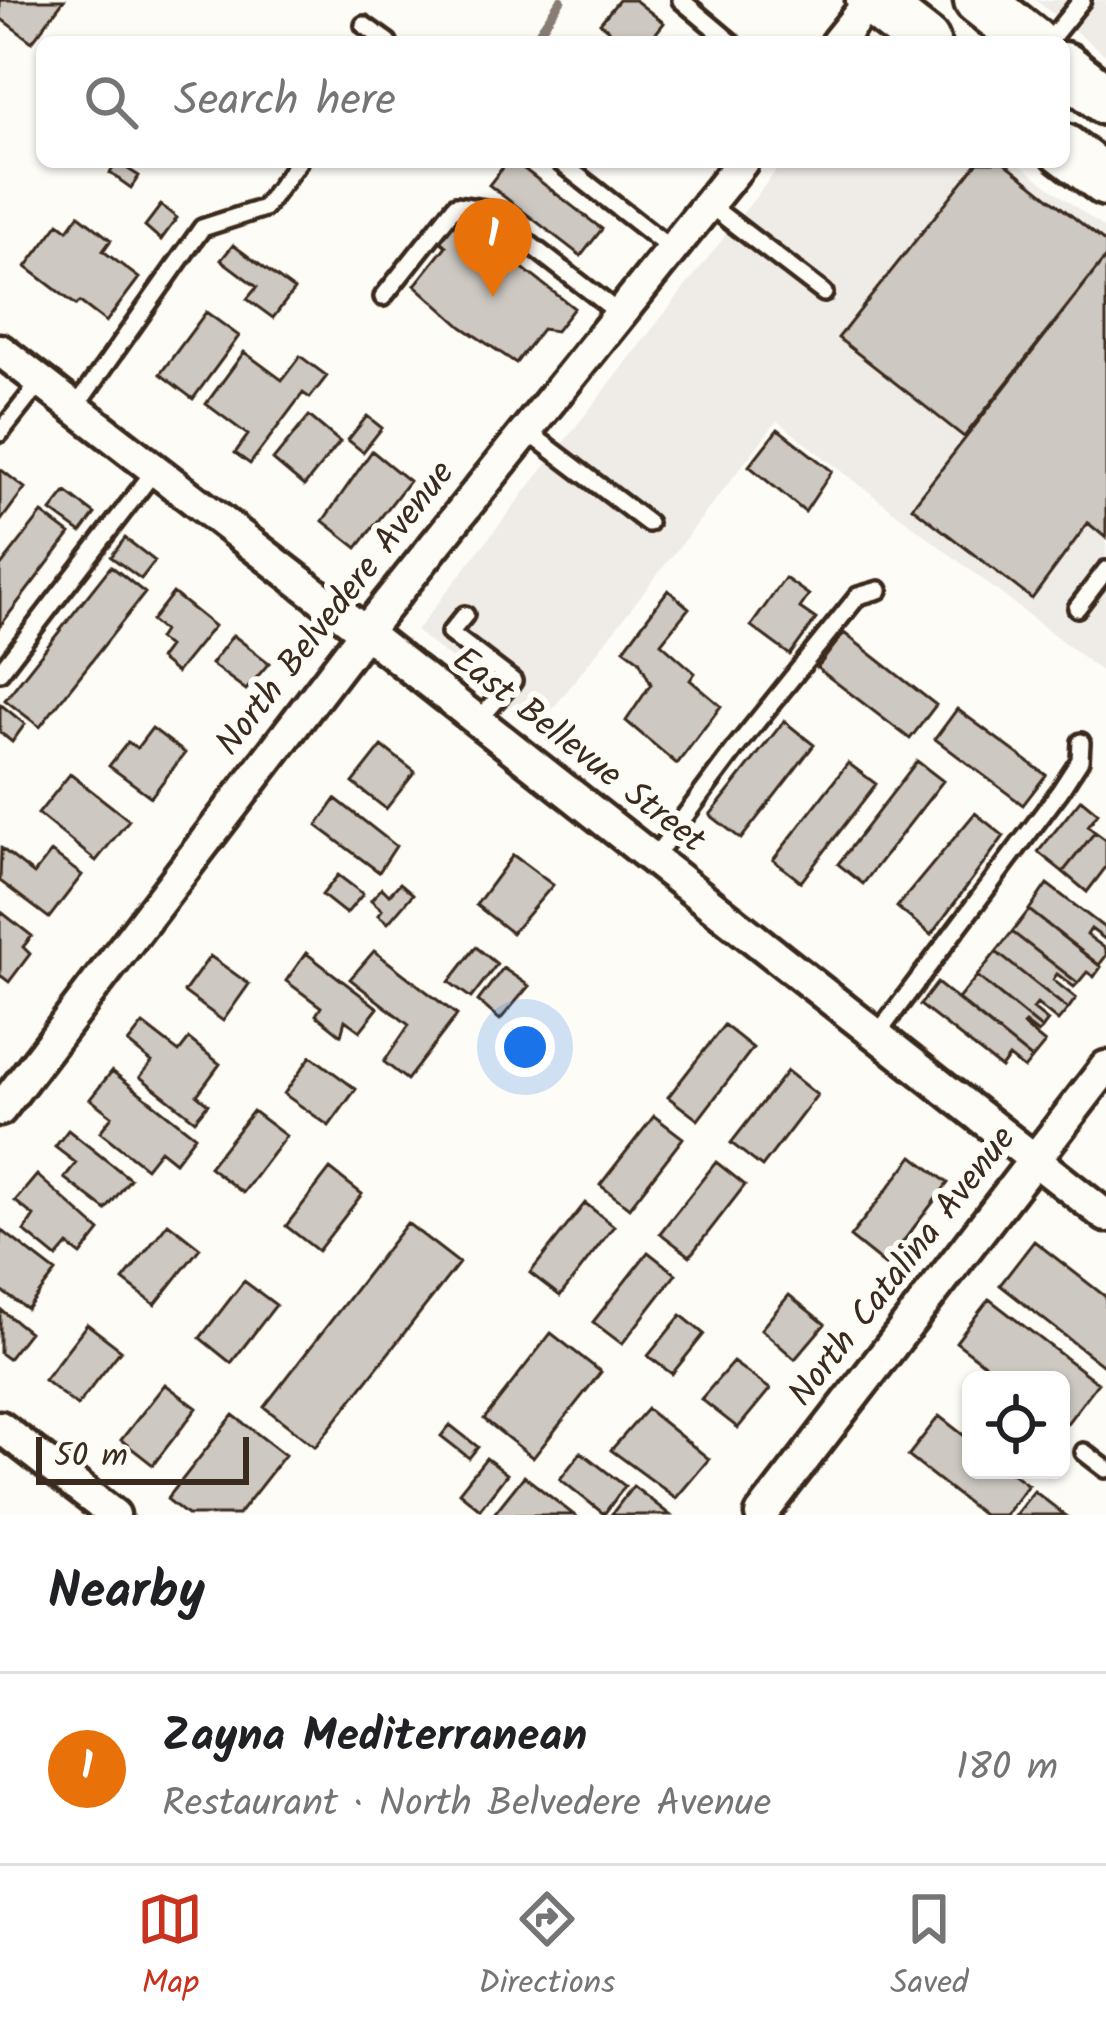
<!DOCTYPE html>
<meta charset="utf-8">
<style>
:root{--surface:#fff;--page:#f6f6f6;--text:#202124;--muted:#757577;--line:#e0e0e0;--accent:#c8321e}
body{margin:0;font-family:Kalam,sans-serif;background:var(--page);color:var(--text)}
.controls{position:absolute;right:36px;bottom:36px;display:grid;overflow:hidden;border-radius:18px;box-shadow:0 3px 9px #0004}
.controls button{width:108px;height:108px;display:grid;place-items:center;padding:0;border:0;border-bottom:3px solid var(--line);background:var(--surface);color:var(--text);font:60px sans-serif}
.scale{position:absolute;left:36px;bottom:30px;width:213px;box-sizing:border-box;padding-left:12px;border:6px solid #3b2a1e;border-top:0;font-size:33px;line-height:42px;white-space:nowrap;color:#3b2a1e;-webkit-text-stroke:9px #fdfcf7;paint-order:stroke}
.you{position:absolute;left:525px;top:1047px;width:42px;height:42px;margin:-30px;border:9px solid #fff;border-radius:50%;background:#1a73e8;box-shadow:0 0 0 18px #1a73e833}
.badge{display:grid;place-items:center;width:78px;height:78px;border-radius:50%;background:var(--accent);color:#fff;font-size:39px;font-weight:700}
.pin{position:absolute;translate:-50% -99px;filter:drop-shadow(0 3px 6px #0008)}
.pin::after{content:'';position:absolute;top:63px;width:42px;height:36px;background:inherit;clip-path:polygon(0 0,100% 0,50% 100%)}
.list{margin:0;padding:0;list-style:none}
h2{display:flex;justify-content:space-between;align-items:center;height:156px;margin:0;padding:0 48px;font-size:51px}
h2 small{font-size:39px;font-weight:400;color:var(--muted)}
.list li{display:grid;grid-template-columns:78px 1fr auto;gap:36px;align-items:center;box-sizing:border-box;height:192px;padding:0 48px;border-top:3px solid var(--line)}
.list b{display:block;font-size:45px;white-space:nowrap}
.list p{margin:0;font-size:39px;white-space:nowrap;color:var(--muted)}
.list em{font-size:39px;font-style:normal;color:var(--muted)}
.icon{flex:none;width:66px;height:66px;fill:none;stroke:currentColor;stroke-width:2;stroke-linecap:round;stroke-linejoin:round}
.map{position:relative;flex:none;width:1106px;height:1515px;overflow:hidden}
.search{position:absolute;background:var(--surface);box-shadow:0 3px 9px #0004;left:36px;right:36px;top:36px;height:132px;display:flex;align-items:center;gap:30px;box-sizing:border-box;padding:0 42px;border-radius:18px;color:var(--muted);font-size:45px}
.sheet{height:348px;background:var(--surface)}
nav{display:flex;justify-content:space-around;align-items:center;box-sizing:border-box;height:168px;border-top:3px solid var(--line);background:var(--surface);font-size:33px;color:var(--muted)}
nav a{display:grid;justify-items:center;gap:6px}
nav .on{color:var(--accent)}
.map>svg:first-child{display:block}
.built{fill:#efece7}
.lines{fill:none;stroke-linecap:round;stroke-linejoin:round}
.stream{stroke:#887d74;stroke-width:9}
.building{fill:#cdc8c2;stroke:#3b2a1e;stroke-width:3}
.lane-casing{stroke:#3b2a1e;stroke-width:24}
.street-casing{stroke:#3b2a1e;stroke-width:39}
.primary-casing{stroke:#3b2a1e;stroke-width:57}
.lane{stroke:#fdfcf7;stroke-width:15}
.street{stroke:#fdfcf7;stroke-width:30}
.primary{stroke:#fdfcf7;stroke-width:48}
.labels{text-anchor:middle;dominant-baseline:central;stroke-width:12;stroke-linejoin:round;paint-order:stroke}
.street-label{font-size:36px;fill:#3b2a1e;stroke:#fdfcf7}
</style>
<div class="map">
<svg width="1106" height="1515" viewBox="0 0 1106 1515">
<rect width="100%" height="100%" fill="#fdfcf7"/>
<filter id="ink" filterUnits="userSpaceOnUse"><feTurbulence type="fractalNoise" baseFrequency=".00833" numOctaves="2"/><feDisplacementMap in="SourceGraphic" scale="24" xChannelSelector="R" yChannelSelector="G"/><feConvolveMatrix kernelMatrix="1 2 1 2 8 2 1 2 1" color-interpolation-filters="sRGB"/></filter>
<g filter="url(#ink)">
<path class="built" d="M1035,0H1106V55Z
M783,162H1017L1106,230V675L777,421L538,728L416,631Z"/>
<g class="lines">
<path class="stream" d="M532,42L561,0"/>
</g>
<path class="building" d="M0,0H64L32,42L0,18Z
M619,0H635L664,23L649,42H623L600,23Z
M117,162L139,176L131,188L110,173Z
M507,162H515L602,229L581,256L489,185Z
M978,162H1004L1106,243V257L964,437L838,338Z
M161,205L177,218L161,240L145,226Z
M79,215L111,240L103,251L139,278L106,322L80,302L76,305L26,267L59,223L68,230Z
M458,218L574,308L556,331L542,329L516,363L462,327L415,285L446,246L440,241Z
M233,245L294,290L273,318L247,299L257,287L221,260Z
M1106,257V538L1088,523L1032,599L912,507Z
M206,312L239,336L193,399L160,374Z
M244,352L282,380L300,356L327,376L310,398L303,393L250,464L235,453L248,435L206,404Z
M309,416L340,442L304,486L273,460Z
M367,416L382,428L363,452L348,440Z
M778,429L832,471L805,512L749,466Z
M372,451L409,481L357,548L323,521Z
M0,469L25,488L0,522Z
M66,492L95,514L81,533L51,511Z
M42,513L70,534L0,626V567Z
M125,538L155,561L141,579L111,557Z
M111,566L145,593L40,727L5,700Z
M785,578L809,595L800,608L816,619L790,655L751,626Z
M668,590L689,608L661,643L695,673L690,680L721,706L677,764L626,721L651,684L639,660L624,649Z
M173,593L214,626L176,673L159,659L168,647L158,639L163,631L151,621Z
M844,633L936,705L910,739L817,668Z
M233,635L269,663L246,690L211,664Z
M0,704L25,724L12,742L0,732Z
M957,709L1046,775L1023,805L935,739Z
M784,721L814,745L741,839L710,815Z
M152,728L185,753L151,797L109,766L128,742L137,748Z
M382,746L415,772L386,809L353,783Z
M917,761L943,781L863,884L838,864Z
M848,763L876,784L801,882L773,860Z
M70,774L129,820L96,861L38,814Z
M336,799L396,846L379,872L317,826Z
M1081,799L1098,813L1088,826L1095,832L1063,872L1038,852Z
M975,813L1004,836L931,935L897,907Z
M1095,832L1106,840V867L1087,892L1063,872Z
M1,848L34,874L51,852L82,875L49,918L0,881Z
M513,855L553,885L512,933L476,905Z
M338,875L363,894L346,914L322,895Z
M400,883L413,894L388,923L378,915L382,910L371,900L382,888L389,895Z
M1047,884L1106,929V940L1091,929L1087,935L1106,949V956L1099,965L1029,910Z
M1029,910L1101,967L1094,977L1087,972L1078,983L1012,932Z
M0,911L32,936L23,947L30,954L9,982L0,975Z
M1012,932L1078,983L1074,987L1057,974L1053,980L1076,998L1068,1009L996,952Z
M476,947L497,964L471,998L449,982Z
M374,951L457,1015L407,1080L384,1062L409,1025L350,979Z
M996,952L1068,1009L1058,1021L1037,1004L1033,1009L1048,1021L1042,1029L977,976Z
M306,953L378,1008L360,1031L345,1020L341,1035L316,1015L321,1007L286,981Z
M210,956L249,984L223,1021L184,992Z
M503,968L529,986L500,1020L478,1001Z
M977,976L1042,1029L1038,1033L1025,1023L1023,1025L1045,1043L1032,1059L958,999Z
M937,983L1032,1059L1024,1069L1009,1057L1001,1068L920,1005Z
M143,1024L179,1052L189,1039L220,1064L197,1095L208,1104L195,1120L140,1077L152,1062L128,1043Z
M724,1025L753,1048L698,1120L668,1097Z
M311,1056L356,1089L329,1126L284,1094Z
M112,1071L195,1136L175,1162L160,1150L146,1168L100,1132L112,1116L90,1099Z
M787,1071L817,1095L762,1167L731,1143Z
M253,1111L286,1136L243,1193L209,1167Z
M654,1116L683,1138L629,1208L600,1185Z
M68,1130L130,1179L106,1210L64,1178L76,1163L55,1147Z
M913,1156L948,1183L885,1265L850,1237Z
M716,1162L745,1185L690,1256L660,1233Z
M330,1169L362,1194L318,1251L286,1226Z
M37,1175L100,1231L81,1255L68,1245L57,1258L24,1231L34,1216L15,1201Z
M585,1203L614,1226L560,1296L530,1273Z
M168,1223L200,1248L155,1305L123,1280Z
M407,1223L459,1263L315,1447L264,1407Z
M0,1229L56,1272L27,1309L0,1290Z
M1034,1241L1106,1297V1368L1000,1285Z
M648,1252L676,1274L622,1344L593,1322Z
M244,1281L276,1305L231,1363L200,1338Z
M789,1295L825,1324L795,1359L761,1329Z
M989,1299L1098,1383L1065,1426L1061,1423V1380H1005L956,1342Z
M0,1309L29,1332L8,1359L0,1353Z
M681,1315L704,1334L672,1374L648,1356Z
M87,1324L121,1350L77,1406L44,1380Z
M551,1333L601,1372L533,1458L484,1419Z
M733,1362L770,1389L738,1428L701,1399Z
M165,1384L197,1408L153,1465L121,1440Z
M647,1409L709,1459L676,1498L611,1450Z
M233,1415L285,1455L238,1515H187L167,1499Z
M939,1416L971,1441V1470H1008L1028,1485L1005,1515H983L908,1456Z
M450,1425L478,1447L469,1458L441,1436Z
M581,1452L625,1486L604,1514L560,1479Z
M486,1458L507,1474L480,1509L459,1492Z
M524,1476L574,1515H493Z
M633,1486L670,1515H611Z
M1034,1491L1065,1515H1015Z"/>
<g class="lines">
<defs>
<path id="lane" d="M681,0L731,42
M364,25L388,42
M1048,42L1082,0
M560,162L671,249
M708,204L824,293
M383,297L456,205L484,209L620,314
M75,408L202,228L264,208L298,162
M527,431L648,523
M0,433L41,381
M1077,608L1106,570
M465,615L450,633L513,681L478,721
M0,672L155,470
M653,859L738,745L858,596L879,590
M876,1036L1060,791L1080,760L1081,742
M1084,1452L1106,1469"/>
<path id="street" d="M837,42L871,0
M0,350L365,632L1106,1216
M0,1110L365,632L742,162
M0,1427L114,1515
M761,1515L1106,1067"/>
<path id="primary" d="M871,0L925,42
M979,0L1032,42
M1064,67L1106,100
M1064,149L1106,181"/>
</defs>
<use href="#lane" class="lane-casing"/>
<use href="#street" class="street-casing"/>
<use href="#primary" class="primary-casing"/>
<use href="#lane" class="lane"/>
<use href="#street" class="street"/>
<use href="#primary" class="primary"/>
</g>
</g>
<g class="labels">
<g class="street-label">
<text transform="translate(336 609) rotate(-52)">North Belvedere Avenue</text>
<text transform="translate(578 751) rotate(38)">East Bellevue Street</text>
<text transform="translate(903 1267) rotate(-52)">North Catalina Avenue</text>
</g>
</g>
</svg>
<div class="controls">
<button><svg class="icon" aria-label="locate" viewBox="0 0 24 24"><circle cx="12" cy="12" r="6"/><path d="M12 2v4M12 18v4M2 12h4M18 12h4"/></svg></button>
</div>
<div class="scale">50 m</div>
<div class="you"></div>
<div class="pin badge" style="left:493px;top:297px;background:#e8710a">1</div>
<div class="search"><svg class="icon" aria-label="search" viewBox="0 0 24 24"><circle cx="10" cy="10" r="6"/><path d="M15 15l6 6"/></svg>Search here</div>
</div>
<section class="sheet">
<h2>Nearby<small></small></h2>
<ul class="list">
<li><span class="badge" style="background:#e8710a">1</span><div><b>Zayna Mediterranean</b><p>Restaurant · North Belvedere Avenue</p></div><em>180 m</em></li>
</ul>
</section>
<nav>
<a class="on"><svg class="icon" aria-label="map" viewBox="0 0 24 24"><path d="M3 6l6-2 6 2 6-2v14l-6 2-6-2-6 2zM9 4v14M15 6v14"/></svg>Map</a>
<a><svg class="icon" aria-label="directions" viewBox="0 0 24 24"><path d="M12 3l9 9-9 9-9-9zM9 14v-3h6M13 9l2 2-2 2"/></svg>Directions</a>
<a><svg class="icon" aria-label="saved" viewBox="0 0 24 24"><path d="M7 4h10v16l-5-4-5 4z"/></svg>Saved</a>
</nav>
